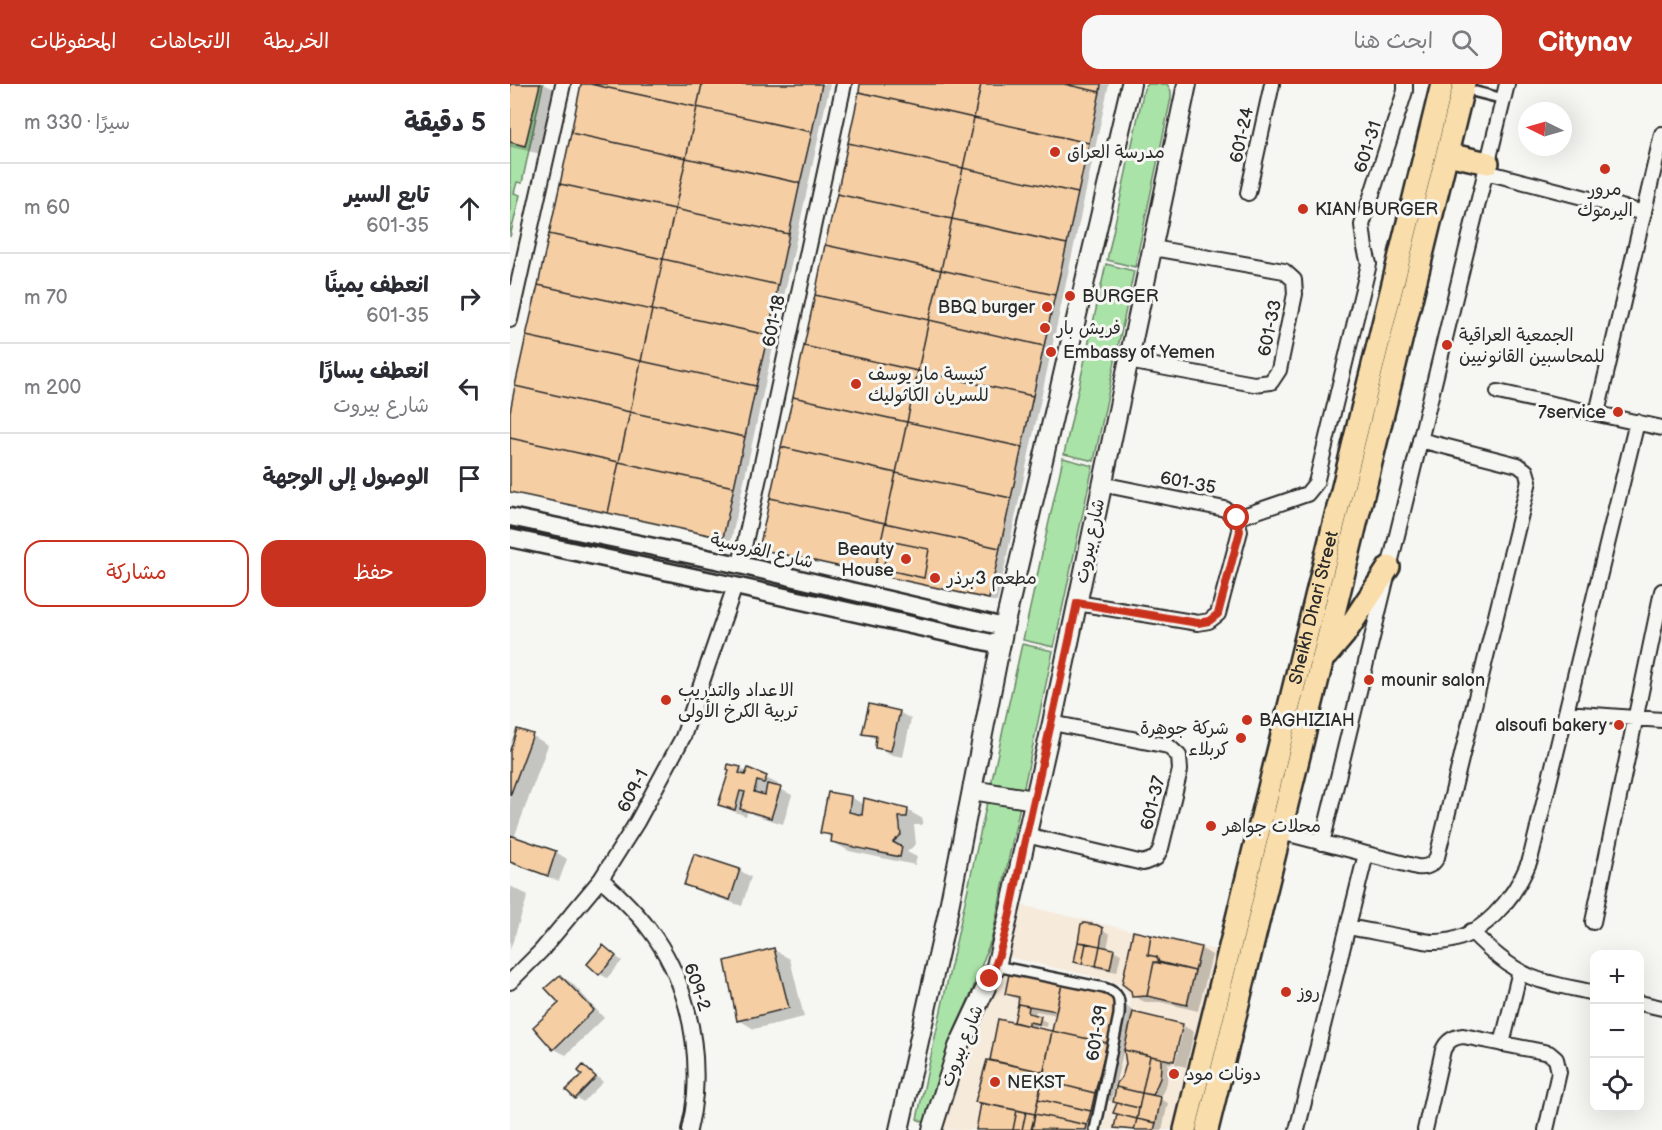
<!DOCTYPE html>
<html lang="ar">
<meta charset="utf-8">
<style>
:root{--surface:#fff;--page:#f7f7f7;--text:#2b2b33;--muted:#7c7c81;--line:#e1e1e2;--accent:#c8321e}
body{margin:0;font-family:"Balsamiq Sans","Playpen Sans Arabic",sans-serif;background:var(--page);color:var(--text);direction:rtl}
.controls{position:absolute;right:18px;bottom:18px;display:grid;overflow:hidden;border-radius:12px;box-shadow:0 6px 24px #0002}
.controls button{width:54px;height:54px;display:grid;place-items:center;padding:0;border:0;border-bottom:2px solid var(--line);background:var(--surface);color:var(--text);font:30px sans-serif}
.compass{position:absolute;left:1008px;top:18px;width:54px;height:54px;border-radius:50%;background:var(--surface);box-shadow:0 6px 24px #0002;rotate:275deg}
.stop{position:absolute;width:18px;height:18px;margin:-14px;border:4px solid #c8321e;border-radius:50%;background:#fff}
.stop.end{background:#c8321e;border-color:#fff;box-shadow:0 2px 6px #0008}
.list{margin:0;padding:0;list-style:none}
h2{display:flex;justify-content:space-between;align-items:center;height:78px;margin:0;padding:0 24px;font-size:26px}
h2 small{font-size:20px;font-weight:400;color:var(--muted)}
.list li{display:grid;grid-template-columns:39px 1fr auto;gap:18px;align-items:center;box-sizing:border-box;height:90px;padding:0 24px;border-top:2px solid var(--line)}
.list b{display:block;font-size:22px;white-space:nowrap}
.list p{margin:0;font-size:20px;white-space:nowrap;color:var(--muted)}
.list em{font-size:20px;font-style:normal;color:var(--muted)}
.actions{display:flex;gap:12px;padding:18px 24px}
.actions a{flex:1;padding:14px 0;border:2px solid var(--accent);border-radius:18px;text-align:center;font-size:21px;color:var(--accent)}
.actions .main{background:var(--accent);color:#fff}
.icon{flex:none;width:33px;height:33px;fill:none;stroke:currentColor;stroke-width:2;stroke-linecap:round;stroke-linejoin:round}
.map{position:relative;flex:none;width:1152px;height:1046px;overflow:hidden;direction:ltr}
header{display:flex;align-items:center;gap:36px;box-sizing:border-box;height:84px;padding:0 30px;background:var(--accent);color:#fff}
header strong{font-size:28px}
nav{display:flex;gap:33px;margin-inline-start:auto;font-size:21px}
.search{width:420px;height:54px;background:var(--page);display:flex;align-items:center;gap:15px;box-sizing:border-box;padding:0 21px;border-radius:18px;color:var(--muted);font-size:22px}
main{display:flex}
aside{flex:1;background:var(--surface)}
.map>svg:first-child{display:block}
.built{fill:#f6eadb}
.green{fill:#aae3a7;stroke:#6a8769;stroke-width:1.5}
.shadow{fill:#0003;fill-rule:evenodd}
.building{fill:#f5cea4;stroke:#2b2b2b;stroke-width:1.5}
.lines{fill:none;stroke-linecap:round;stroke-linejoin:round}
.pedestrian-casing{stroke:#2b2b2b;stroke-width:14}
.minor-casing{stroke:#2b2b2b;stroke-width:18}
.tertiary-casing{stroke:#2b2b2b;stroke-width:21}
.secondary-casing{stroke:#2b2b2b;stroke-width:22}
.primary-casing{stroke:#2b2b2b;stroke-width:26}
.pedestrian{stroke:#f6f6f2;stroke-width:9}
.minor{stroke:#f6f6f2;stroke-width:14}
.tertiary{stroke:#f6f6f2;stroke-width:16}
.secondary{stroke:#f6f6f2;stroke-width:18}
.primary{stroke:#f9deab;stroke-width:21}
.route{stroke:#c8321e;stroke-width:8}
.poi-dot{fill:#c8321e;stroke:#f6f6f2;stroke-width:2}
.labels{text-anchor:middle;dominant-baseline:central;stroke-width:6;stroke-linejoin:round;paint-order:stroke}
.street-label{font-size:18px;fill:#2b2b2b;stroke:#f6f6f2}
.poi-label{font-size:18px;fill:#2b2b2b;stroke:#f6f6f2;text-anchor:start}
</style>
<header>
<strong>Citynav</strong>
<div class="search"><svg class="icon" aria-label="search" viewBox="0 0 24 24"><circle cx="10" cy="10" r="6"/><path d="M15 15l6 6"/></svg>ابحث هنا</div>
<nav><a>الخريطة</a><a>الاتجاهات</a><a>المحفوظات</a></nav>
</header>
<main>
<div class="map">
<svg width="1152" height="1046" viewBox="0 0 1152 1046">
<rect width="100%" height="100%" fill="#f6f6f2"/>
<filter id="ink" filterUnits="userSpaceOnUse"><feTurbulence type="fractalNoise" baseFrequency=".0167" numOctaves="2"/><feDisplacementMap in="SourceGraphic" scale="12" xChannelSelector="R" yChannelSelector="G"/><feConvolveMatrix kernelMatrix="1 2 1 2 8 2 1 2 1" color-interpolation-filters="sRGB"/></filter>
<g filter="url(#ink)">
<path class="built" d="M506,820L710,867L665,1046H593L620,928V915L613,904L608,900L599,896L494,872Z
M490,881L600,905L610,921L580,1046H430L458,959Z"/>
<path class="green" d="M0,0H33L12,99L7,98L4,109L10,111L0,153Z
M638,0H657L661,7V14L625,183L597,176L634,5Z
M596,180L624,187L584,377L554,370Z
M553,374L583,382L544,563L513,556Z
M512,560L543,567L482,853L461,910L445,945L418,1032L415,1039L407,1035Z"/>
<path class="shadow" d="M0,0H34L46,6L31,70L0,63Z
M73,0H320L221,457L0,409V334Z
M352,0H599L487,518L258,468L251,464Z
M389,628L401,635L393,673L378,670L367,663V656L354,649Z
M8,647L23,652L38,661L4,754L46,768L57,775L49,797L0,779V670Z
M230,684L238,689L256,694L268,700L266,703L282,711L273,740L244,731L238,727L236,732L222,727L210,720Z
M319,710L341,713L354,721L397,726L413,735L412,741H404L406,760L397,768L407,773L405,781L339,767L323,758V755L312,748Z
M229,786L241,793L232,822L188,807L176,801Z
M0,802L18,811L0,866Z
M587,843L600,850L597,865L603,866L611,870L607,888L581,883L576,881Z
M624,849L690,864L702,871L688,927L650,918H635L623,912Z
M94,863L112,877L97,894L90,890Z
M264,866L280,875L294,933L244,945L229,936Z
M50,892L62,899L94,934L56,971L44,965L52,919Z
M500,892L600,911L616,920L622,926V930L672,941L684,948L676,983L665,980L674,942H671L662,980L658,979L657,999L650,1015L658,1019L652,1046H611L606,1043L608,1030L605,1028L617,980L615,961L601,1017L596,1016L589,1046H468L473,1021L466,1017L481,978L489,937L512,941L506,938L510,917L497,910ZM526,927L547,931L543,949L526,945L527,941L536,943L537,938L525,932Z
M73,983L81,987L93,998L73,1018L66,1013L74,990Z"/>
<path class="building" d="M0,0H30L15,62L0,58Z
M71,0H80L187,23L176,74L61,49Z
M80,0H192L187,23Z
M192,0H312L302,48L187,23Z
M350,0H471L464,34L349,8Z
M471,0H554L590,8L579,59L464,34Z
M554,0H591L590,8Z
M349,8L464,34L453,84L338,59Z
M187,23L302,48L290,99L176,74Z
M464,34L579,59L568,109L453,84Z
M61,49L176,74L165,125L50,100Z
M338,59L453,84L442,135L327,110Z
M176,74L290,99L279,150L165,125Z
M453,84L568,109L557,160L442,135Z
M50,100L165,125L153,175L39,150Z
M327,110L442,135L431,186L315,161Z
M165,125L279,150L268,201L153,175Z
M442,135L557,160L545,211L431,186Z
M39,150L153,175L142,226L28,201Z
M315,161L431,186L419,236L305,211Z
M153,175L268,201L258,251L142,226Z
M431,186L545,211L534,262L419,236Z
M28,201L142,226L131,277L16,252Z
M305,211L419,236L408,287L294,262Z
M142,226L258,251L246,302L131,277Z
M419,236L534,262L523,312L408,287Z
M16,252L131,277L120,328L5,302Z
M294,262L408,287L397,338L283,313Z
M131,277L246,302L235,353L120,328Z
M408,287L523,312L512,363L397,338Z
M5,302L120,328L109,378L0,354V328Z
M283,313L397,338L386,389L271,363Z
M120,328L235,353L224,403L109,378Z
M397,338L512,363L501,414L386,389Z
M0,354L109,378L98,429L0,408Z
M271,363L386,389L375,439L260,414Z
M109,378L224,403L213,454L98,429Z
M386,389L501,414L490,464L375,439Z
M260,414L375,439L364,490L249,465Z
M375,439L490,464L479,515L364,490Z
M379,457L419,465L414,494L373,485Z
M359,620L390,627L381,667L365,664L366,651V652L352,650Z
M7,645L23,650L0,712V666Z
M218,680L231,683L229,689L235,691L238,684L257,692L254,699L247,697L244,708L255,711L257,700L271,703L261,734L230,725L235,708L230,707L225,726L208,721L219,687L217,686Z
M318,708L341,712L339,728L352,731L354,714L398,725L397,733H389L391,751L383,758L392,763L390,773L321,758L322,751L310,749Z
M0,751L46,767L38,792L0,778Z
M184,770L230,785L220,816L174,801Z
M574,839L587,841L593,844L590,862L568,858L571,840Z
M623,847L641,851L638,871L647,873L649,878H644L637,912L622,913L621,907L612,900Z
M641,851L691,863L685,887L649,878L647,873L638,871Z
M568,858L576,859L572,880L564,878Z
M576,859L590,862L586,882L572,880Z
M93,861L106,872L89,891L77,880Z
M590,862L604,865L600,885L586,882Z
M264,864L279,924L227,937L215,877Z
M644,878L685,887L677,921L637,912Z
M499,890L552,900L546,927L508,920L509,913L495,910Z
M50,891L84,926L43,966L23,943L49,919L35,904Z
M552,900L600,909L607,920L597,959L542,947Z
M508,920L519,922L518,929L531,932L529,940L519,938V942L504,938Z
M623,928L673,940L664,977L614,966Z
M488,935L542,947L534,988L480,976Z
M542,947L597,959L585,1009L532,996Z
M614,966L640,972L632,1009L606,1003L607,999L612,993L616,980Z
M640,972L651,974V982L650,994L643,1011L632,1009Z
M477,976L534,988L525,1030L465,1018Z
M73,981L86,993L65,1015L56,1006L72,991L68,987Z
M532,996L585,1009L581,1027L528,1015Z
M606,1003L632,1009L629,1024L603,1018Z
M632,1009L651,1013L646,1039L627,1035Z
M528,1015L581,1027L577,1041L525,1030Z
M471,1019L507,1026L503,1046H466Z
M607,1019L629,1024L627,1035L603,1029Z
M507,1026L516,1028L512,1046H503Z
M516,1028L525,1030L521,1046H512Z
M525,1030L577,1041L576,1046L522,1045Z
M607,1030L627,1035L624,1046L604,1044Z
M627,1035L646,1039L644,1046H624Z"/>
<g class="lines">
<defs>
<path id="pedestrian" d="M966,8L994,15
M486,882L594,904C610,909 610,915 609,931L585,1046"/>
<path id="minor" d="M976,88L1134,129
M738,109L762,0
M0,236L53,0
M618,277L744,300L761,298L769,286L785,210L784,196L774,187L643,164
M988,308L1152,344
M1087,329L1152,50
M727,434L797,410L806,399L859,180L855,164L852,141L895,7V0
M230,481L334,0
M567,519L688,539L699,537L708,530L730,447L727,434L715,425L591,400
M1056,629L1152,636
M771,748L907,783C917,784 923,781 927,773L1019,397L1016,387L1008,381L910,356
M516,751L633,779L646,774L651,764L670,686L669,672L658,662L542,639
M812,759L997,0
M91,795C109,811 125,826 139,845C174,891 189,952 185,1010C184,1022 182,1034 179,1046
M1083,838L1152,507
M838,843C858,847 877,850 897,854C906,855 915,858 924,858C970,859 1005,814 1020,776L1127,338
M961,847C979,865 998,883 1021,893C1041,901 1064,904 1084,909
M0,898L31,867L91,795L127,738L173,653L225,502
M1130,919L1152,924
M992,960L1010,887
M787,1046L856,770
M915,1046L933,966C937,957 943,953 953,952L1039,969L1046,975L1049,988L1036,1046"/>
<path id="tertiary" d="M0,433L230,481L494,543
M0,454L225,502L491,561"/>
<path id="secondary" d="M462,706L524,716
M389,1046L438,828L494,543L621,0
M422,1046L448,963L486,882L497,838L542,639L677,0"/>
<g id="primary">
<path d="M937,70L978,79"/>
<path d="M817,571L834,551L879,483"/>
<path id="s1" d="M675,1046L932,0"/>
<path d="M697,1046L954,0"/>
</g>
</defs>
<use href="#pedestrian" class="pedestrian-casing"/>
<use href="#minor" class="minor-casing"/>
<use href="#tertiary" class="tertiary-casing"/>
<use href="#secondary" class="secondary-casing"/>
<use href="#primary" class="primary-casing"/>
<use href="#pedestrian" class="pedestrian"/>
<use href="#minor" class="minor"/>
<use href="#tertiary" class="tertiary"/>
<use href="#secondary" class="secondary"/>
<use href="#primary" class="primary"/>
</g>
</g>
<g class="lines" filter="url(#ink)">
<path class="route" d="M480,895C499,850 505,800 516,752C533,674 551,597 567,519L688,539L699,537L708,530L730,447L727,434"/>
</g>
<g class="poi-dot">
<circle cx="545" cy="68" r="6"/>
<circle cx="1095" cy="85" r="6"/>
<circle cx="793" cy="125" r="6"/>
<circle cx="560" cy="212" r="6"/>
<circle cx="537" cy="223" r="6"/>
<circle cx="535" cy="244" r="6"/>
<circle cx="937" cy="261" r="6"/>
<circle cx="541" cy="268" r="6"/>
<circle cx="346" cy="300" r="6"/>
<circle cx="1108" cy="328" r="6"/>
<circle cx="396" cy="475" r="6"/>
<circle cx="425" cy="494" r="6"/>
<circle cx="859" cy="596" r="6"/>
<circle cx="156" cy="616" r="6"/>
<circle cx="737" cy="636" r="6"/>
<circle cx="1109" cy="641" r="6"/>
<circle cx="731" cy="654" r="6"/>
<circle cx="701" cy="742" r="6"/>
<circle cx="776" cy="908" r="6"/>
<circle cx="664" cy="990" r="6"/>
<circle cx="485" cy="998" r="6"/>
</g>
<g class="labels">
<g class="street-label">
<text transform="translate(732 51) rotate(-78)">601-24</text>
<text transform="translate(858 63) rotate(-72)">601-31</text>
<text transform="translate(264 237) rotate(-78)">601-18</text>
<text transform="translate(760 244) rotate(-78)">601-33</text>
<text transform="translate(678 399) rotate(11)">601-35</text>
<text transform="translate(580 457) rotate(-78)">شارع بيروت</text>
<text transform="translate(252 467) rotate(13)">شارع الفروسية</text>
<text stroke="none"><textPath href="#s1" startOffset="538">Sheikh Dhari Street</textPath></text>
<text transform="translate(123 707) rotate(-62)">609-1</text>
<text transform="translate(643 719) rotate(-76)">601-37</text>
<text transform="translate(187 903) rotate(71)">609-2</text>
<text transform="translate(587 949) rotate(-81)">601-39</text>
<text transform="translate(452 962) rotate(-68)">شارع بيروت</text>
</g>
<g class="poi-label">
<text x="557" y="68">مدرسة العراق</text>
<text x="1095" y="105" text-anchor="middle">مرور<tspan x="1095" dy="21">اليرموك</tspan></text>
<text x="805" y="125">KIAN BURGER</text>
<text x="572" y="212">BURGER</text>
<text x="525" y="223" text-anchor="end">BBQ burger</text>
<text x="547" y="244">فريش بار</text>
<text x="949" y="251">الجمعية العراقية<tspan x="949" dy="21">للمحاسبين القانونيين</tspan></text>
<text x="553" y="268">Embassy of Yemen</text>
<text x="358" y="290">كنيسة مار يوسف<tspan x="358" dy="21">للسريان الكاثوليك</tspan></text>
<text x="1096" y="328" text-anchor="end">7service</text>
<text x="384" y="465" text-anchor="end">Beauty<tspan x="384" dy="21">House</tspan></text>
<text x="437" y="494">مطعم 3برذر</text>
<text x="871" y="596">mounir salon</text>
<text x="168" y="606">الاعداد والتدريب<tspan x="168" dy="21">تربية الكرخ الأولى</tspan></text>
<text x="749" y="636">BAGHIZIAH</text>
<text x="1097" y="641" text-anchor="end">alsoufi bakery</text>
<text x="719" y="644" text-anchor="end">شركة جوهرة<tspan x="719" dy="21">كربلاء</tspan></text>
<text x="713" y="742">محلات جواهر</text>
<text x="788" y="908">روز</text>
<text x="676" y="990">دونات مود</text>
<text x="497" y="998">NEKST</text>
</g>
</g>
</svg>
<div class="controls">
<button>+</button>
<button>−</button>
<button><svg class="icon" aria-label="locate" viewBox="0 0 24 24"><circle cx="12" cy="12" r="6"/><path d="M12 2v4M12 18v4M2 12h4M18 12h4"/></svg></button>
</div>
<svg class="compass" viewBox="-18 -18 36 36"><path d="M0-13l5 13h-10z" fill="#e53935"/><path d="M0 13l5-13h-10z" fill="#7c7c81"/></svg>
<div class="stop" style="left:727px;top:434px"></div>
<div class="stop end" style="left:480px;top:895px"></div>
</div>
<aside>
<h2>5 دقيقة<small>سيرًا · 330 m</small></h2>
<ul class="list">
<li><svg class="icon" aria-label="ahead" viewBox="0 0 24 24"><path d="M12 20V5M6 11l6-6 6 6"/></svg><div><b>تابع السير</b><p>601-35</p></div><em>60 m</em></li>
<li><svg class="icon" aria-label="right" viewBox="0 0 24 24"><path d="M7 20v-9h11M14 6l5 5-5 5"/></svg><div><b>انعطف يمينًا</b><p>601-35</p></div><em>70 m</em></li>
<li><svg class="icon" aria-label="left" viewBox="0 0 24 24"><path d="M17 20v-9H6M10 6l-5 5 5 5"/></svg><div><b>انعطف يسارًا</b><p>شارع بيروت</p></div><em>200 m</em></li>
<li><svg class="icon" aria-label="arrive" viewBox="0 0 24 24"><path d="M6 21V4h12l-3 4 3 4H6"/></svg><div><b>الوصول إلى الوجهة</b></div></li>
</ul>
<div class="actions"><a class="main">حفظ</a><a>مشاركة</a></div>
</aside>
</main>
